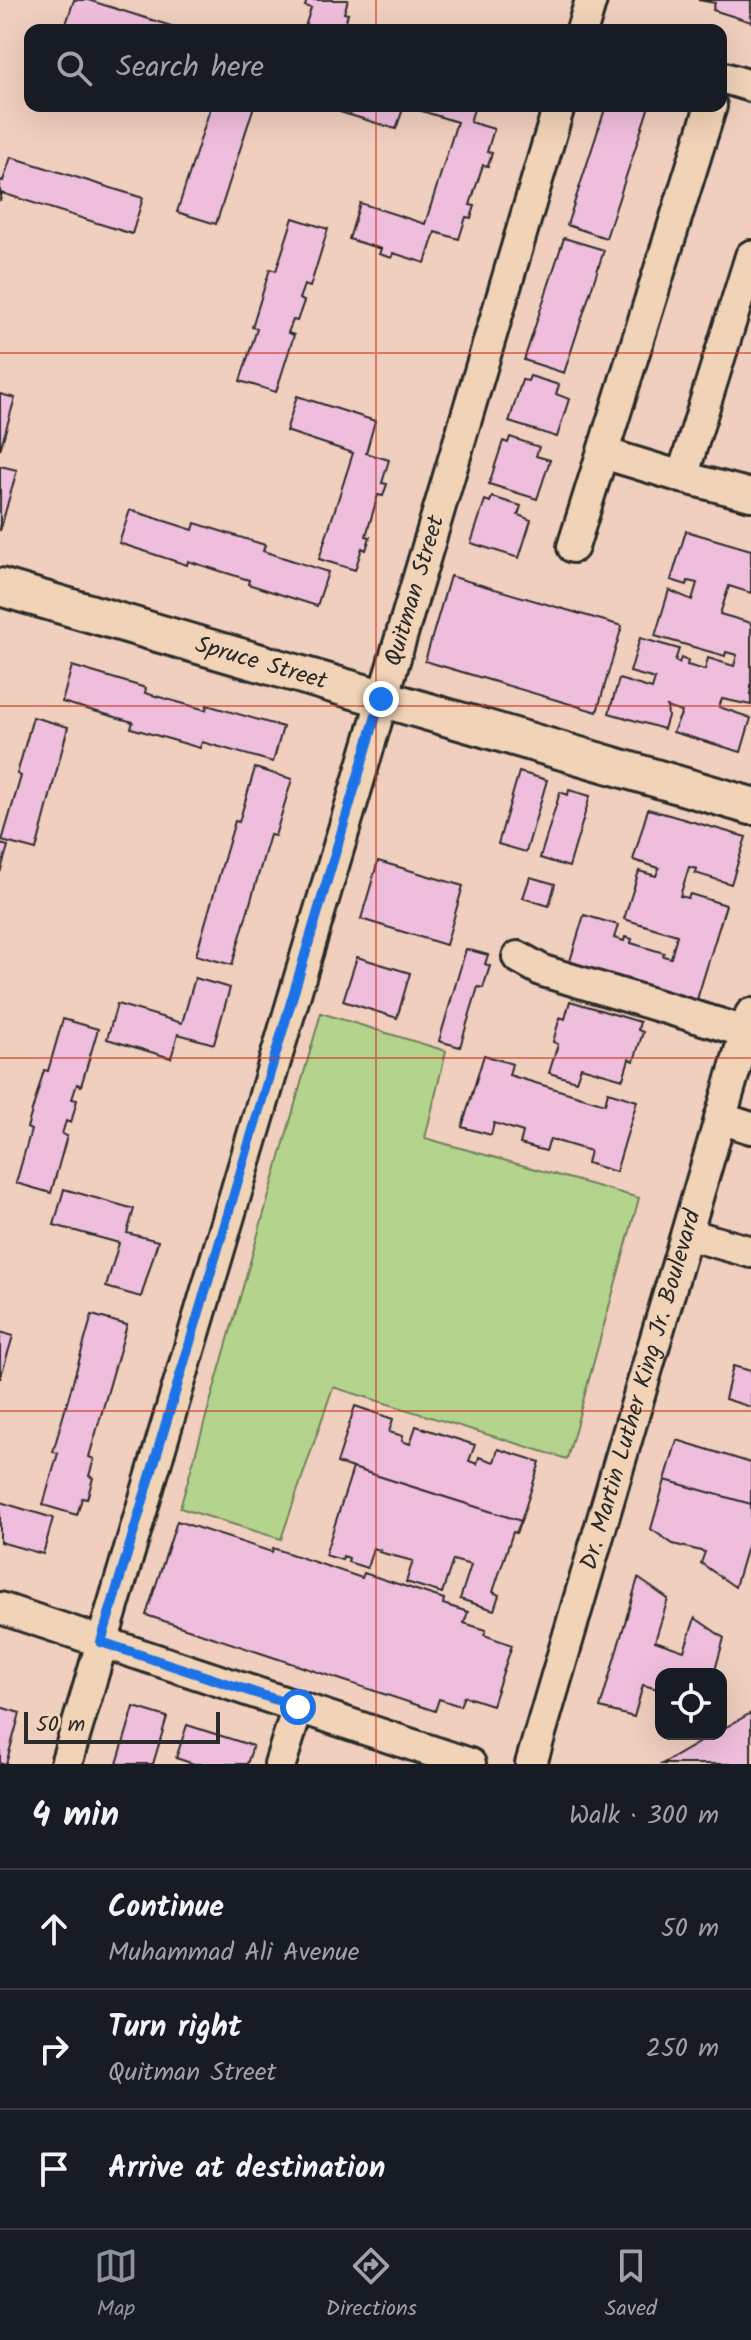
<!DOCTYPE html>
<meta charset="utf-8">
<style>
:root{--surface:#171b24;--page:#242831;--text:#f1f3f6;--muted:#9ea1a6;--line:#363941;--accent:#8c9099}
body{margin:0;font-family:Kalam,sans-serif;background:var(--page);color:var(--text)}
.controls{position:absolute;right:24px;bottom:24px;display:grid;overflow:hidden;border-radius:16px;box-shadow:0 8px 32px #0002}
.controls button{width:72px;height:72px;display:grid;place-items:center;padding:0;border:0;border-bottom:2px solid var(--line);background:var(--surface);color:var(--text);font:40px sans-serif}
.scale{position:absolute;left:24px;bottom:20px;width:196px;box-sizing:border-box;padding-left:8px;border:4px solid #2b2b2b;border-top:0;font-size:22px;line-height:28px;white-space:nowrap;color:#2b2b2b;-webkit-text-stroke:6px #f1d3b7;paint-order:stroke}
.stop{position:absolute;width:24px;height:24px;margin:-18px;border:6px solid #1a73e8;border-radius:50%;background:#fff}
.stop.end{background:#1a73e8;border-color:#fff;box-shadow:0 2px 8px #0008}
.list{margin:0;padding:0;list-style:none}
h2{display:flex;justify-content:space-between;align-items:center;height:104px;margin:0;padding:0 32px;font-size:34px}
h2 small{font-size:26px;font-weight:400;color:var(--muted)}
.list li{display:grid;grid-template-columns:52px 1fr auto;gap:24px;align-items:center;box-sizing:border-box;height:120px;padding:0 32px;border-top:2px solid var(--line)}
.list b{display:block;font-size:30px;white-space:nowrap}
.list p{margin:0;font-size:26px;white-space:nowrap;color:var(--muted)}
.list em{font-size:26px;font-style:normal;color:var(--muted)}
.icon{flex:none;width:44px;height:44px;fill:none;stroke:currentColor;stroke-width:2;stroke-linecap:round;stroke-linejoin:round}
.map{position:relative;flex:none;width:751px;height:1764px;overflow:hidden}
.search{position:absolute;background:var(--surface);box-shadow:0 8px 32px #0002;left:24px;right:24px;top:24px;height:88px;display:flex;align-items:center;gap:20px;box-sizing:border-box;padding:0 28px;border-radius:16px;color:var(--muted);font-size:30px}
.sheet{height:464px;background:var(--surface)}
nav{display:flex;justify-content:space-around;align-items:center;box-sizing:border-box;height:112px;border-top:2px solid var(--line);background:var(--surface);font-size:22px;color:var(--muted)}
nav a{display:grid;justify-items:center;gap:4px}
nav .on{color:var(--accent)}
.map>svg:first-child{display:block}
.green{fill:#b4d48d;stroke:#70805c;stroke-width:2}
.building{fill:#f0bedd;stroke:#2b2b2b;stroke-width:2}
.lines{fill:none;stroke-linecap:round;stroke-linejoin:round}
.minor-casing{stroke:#2b2b2b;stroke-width:36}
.major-casing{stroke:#2b2b2b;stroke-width:42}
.minor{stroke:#f1d3b7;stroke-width:30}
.major{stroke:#f1d3b7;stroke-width:36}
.route{stroke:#1a73e8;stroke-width:10}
.grid{fill:none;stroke:#c8321e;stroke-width:2;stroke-opacity:0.55}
.labels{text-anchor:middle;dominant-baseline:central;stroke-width:7;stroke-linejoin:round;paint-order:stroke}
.street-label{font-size:24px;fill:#2b2b2b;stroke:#f1d3b7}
</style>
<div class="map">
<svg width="751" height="1764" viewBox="0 0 751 1764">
<rect width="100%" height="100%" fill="#f1cfbf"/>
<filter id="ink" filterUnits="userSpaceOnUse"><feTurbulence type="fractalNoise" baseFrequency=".0125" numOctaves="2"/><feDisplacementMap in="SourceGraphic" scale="16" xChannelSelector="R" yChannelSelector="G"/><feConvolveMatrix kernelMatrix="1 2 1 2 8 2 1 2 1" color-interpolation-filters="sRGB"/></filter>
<g filter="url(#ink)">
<path class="green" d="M321,1013L446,1051L425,1138L639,1198L567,1459L333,1387L281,1539L180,1508Z"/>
<path class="building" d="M74,0H88L184,30H64Z
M307,0H348L344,13L348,14L343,30H304L311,8L305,6Z
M698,0H751V22L713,10L715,3Z
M211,106H254L216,224L177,212Z
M342,106H404L396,129L340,112Z
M406,106H475L470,122L494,129L487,152L492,153L488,166L483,165L470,205L475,206L471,218L466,217L459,239L435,232L425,263L393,253L392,258L379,254L381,249L349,239L360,203L425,224L457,122Z
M606,106H649L606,238L567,225Z
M11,157L143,198L132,234L2,193L0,201V180L3,181Z
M293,218L328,229L310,287L304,285L299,299L304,301L297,321L293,320L288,333L294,335L276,392L240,381L257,329L252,327L270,269L276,271Z
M564,238L604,250L564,373L524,360Z
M530,376L559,385L556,394L569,399L557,437L509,422L522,380L528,381Z
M0,394L15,398L0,450Z
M297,396L375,421L366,453L389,460L382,483L387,484L383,496L378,495L366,536L370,537L366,550L362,548L355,570L319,559L353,453L286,431Z
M510,437L539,447L536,456L550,460L537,499L489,484L503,441L508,443Z
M0,466L17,470L0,531Z
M492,497L521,506L518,515L531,520L519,558L471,543L485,500L490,502Z
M130,510L193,530L195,523L265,545L263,551L328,572L317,606L248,584L249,580L188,561L187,565L119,543Z
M686,531L751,550V593L729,586L720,614L751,623V705L722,699L719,707L751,718L741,752L673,732L682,712L667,707L668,716L664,729L609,713L619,679L652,689L655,679L630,672L640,638L679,649L675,661L679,663L681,658L688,661L687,665L705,670L708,658L734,666L737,655L726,652L725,656L655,636L669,590L692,600L697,583L688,581L687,585L671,580Z
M450,576L622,626L597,712L425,661Z
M72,666L146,688L145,693L206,710L207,705L283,727L273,762L202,742L200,748L131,728L133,722L62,702Z
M33,717L68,727L36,850L2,841L21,776L17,774Z
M255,768L292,779L275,836L270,835L232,965L196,955L235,821L239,822Z
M519,772L547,780L526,852L498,844Z
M569,790L590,796L569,867L540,858L560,792L568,795Z
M648,809L746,837L731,884L695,873L697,869L689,867L680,896L688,898L690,894L726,905L694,1009L567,971L584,915L618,925L614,938L624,941L625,937L632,939L631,943L664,953L663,956L671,958L677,935L624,919L639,871L656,876L659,868L633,860Z
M0,844L8,846L0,873Z
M378,861L463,886L446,945L361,919Z
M530,877L555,884L549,906L523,898Z
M466,949L488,955L485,964L490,966L483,988L478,987L460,1047L439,1041Z
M357,957L410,973L397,1018L343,1001Z
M195,978L230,988L214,1044L178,1034L171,1058L107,1039L117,1004L182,1023Z
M570,1001L640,1022L638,1030L643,1032L634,1061L629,1059L623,1079L581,1067L576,1081L549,1073L558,1044L553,1042L560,1017L565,1019Z
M63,1019L98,1029L81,1086L77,1084L72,1099L77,1100L71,1123L66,1121L62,1134L67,1136L51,1193L16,1183L31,1130L27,1128L44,1070L48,1071Z
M484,1055L512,1064L509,1075L605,1104L608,1092L637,1101L616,1172L587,1163L590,1151L550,1139L546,1151L520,1144L523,1132L494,1123L491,1135L462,1127Z
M64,1189L134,1209L127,1233L158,1241L141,1297L106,1287L119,1243L54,1225Z
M92,1315L127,1325L89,1457L94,1459L89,1476L93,1478L87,1499L82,1498L77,1515L43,1505L58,1453L53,1452Z
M0,1332L13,1336L0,1379Z
M733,1366L751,1371V1407L725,1399Z
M355,1406L393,1419L389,1432L403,1436L402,1441L410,1444L416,1426L475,1445L469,1461L477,1464L479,1457L494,1462L498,1449L540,1462L521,1521L337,1463Z
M677,1440L751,1463V1504L665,1480Z
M353,1468L521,1521L516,1533L513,1532L493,1592L499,1595L494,1610L460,1599L471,1565L453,1560L442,1593L406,1582L413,1561L379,1552L380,1550L373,1548L367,1568L348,1562L349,1558L343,1556L342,1560L325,1555Z
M665,1480L751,1504V1533L735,1587L701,1563L705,1552L673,1544L651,1529Z
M0,1502L53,1518L43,1554L0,1542Z
M177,1521L272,1552L273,1548L362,1578L364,1573L444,1599L443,1604L468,1612L464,1623L486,1630L484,1635L512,1645L492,1705L464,1696L460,1706L439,1699L435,1711L146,1615Z
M638,1578L668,1599L655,1641L684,1651L695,1618L724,1638L714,1674H661V1690L643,1685L634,1717L600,1708Z
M0,1707L20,1713L6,1764H0Z
M134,1707L167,1717L153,1764H117Z
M751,1713V1764H662L714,1734H721V1730Z
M187,1725L253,1746L247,1764H194L176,1758Z"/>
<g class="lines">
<defs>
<g id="minor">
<path d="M582,30L591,0"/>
<path d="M721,77L751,86"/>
<path d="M751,256L682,477L751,495"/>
<path d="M603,453L682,477"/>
<path d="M573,547L711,106"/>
<path d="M518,957L543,971L746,1032"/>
<path d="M720,1118L751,1128"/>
<path d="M687,1234L751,1252"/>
<path d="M0,1608L470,1764"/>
<path id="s1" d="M66,1764L559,106"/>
<path d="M280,1764L298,1707"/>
<path id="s2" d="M531,1764L751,1014"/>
</g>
<g id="major">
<path id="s3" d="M0,587L751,806"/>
</g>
</defs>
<use href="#minor" class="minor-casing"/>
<use href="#major" class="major-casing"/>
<use href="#minor" class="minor"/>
<use href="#major" class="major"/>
</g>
</g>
<g class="lines" filter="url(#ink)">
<path class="route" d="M298,1707L101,1642L381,699"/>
</g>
<path class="grid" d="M376,0V30M376,106V1764M0,353H751M0,706H751M0,1058H751M0,1411H751"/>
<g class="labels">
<g class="street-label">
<text stroke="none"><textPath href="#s1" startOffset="1224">Quitman Street</textPath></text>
<text stroke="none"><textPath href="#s3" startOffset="272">Spruce Street</textPath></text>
<text stroke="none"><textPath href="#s2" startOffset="390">Dr. Martin Luther King Jr. Boulevard</textPath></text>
</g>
</g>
</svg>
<div class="controls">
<button><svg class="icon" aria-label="locate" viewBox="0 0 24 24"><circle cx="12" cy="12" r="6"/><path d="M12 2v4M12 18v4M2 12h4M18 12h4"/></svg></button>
</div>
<div class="scale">50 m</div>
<div class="stop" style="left:298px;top:1707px"></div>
<div class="stop end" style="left:381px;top:699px"></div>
<div class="search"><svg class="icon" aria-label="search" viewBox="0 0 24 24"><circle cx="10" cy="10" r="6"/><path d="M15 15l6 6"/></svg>Search here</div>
</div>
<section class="sheet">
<h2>4 min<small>Walk · 300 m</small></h2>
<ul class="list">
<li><svg class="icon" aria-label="ahead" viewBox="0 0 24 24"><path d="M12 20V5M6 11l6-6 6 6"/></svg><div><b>Continue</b><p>Muhammad Ali Avenue</p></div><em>50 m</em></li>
<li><svg class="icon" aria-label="right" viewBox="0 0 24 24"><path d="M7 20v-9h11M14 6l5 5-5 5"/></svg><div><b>Turn right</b><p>Quitman Street</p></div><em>250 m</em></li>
<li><svg class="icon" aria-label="arrive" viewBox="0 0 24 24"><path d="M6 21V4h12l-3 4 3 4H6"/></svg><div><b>Arrive at destination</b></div></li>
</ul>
</section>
<nav>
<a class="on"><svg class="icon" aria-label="map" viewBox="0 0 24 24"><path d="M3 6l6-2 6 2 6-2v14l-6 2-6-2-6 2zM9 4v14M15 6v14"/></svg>Map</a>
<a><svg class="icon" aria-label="directions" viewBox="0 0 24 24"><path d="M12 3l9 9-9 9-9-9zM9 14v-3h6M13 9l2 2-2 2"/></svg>Directions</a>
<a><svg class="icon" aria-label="saved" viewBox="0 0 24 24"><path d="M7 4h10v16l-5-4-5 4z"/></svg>Saved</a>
</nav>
